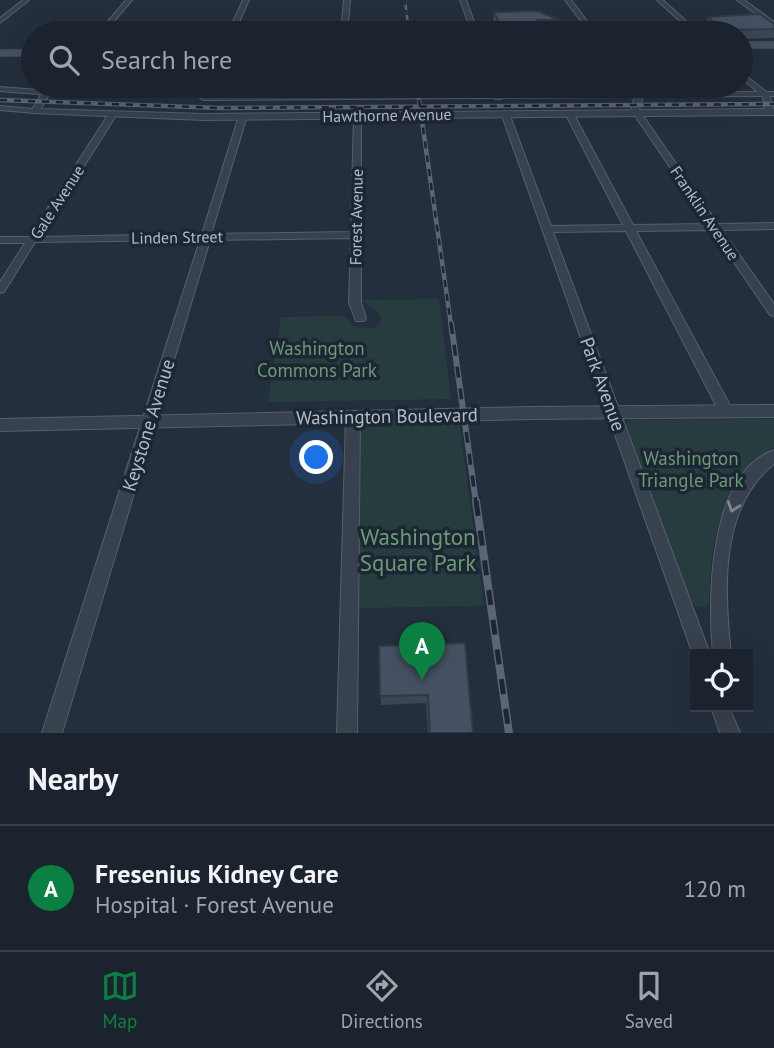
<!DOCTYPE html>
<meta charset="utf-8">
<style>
:root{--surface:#1b232e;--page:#242b36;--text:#f1f3f6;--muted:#a0a4aa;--line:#39404a;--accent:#0b8043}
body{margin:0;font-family:"PT Sans",sans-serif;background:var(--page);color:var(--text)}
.controls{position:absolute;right:21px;bottom:21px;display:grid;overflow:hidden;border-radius:0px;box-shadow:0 7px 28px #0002}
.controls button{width:63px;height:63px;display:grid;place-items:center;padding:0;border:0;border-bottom:2px solid var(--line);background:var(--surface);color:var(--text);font:35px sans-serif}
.you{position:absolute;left:317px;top:458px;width:24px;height:24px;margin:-18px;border:5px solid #fff;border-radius:50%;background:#1a73e8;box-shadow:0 0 0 10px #1a73e833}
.badge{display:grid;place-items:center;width:46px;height:46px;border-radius:50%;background:var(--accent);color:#fff;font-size:23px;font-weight:700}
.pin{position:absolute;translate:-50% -58px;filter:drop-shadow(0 2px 4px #0008)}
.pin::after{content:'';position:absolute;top:37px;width:24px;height:21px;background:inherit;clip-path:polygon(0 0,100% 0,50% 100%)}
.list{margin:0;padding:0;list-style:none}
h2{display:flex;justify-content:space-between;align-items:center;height:91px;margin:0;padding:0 28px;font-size:30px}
h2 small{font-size:23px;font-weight:400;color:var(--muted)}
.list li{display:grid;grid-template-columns:46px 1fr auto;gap:21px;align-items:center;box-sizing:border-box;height:126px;padding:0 28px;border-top:2px solid var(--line)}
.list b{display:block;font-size:26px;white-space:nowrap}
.list p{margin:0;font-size:23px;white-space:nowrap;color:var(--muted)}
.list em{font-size:23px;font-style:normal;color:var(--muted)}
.icon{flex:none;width:38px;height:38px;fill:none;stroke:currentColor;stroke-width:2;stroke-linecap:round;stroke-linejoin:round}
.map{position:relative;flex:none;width:774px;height:733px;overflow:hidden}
.search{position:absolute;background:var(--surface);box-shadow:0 7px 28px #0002;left:21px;right:21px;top:21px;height:77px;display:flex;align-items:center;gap:18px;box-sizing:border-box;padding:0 24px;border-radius:38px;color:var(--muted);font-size:26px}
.sheet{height:217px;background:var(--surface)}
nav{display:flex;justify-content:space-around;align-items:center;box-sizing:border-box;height:98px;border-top:2px solid var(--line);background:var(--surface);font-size:19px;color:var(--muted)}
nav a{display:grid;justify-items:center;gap:4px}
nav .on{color:var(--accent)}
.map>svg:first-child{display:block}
.green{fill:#263c3f}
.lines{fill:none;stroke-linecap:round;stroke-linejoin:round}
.minor-casing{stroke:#565f6c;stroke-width:2}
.tertiary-casing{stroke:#565f6c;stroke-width:2}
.secondary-casing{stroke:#565f6c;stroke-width:1}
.minor{fill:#38414e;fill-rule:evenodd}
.tertiary{fill:#38414e;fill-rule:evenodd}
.secondary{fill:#465061;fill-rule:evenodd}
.rail-far3-casing{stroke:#5a6575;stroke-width:2.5}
.rail-far2-casing{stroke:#5a6575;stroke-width:4.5}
.rail-far1-casing{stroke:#5a6575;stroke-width:6}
.rail-casing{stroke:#5a6575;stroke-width:8}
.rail-far3{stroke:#1d2633;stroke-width:2;stroke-dasharray:5;stroke-linecap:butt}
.rail-far2{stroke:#1d2633;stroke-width:2.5;stroke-dasharray:7;stroke-linecap:butt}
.rail-far1{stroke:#1d2633;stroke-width:3.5;stroke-dasharray:11;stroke-linecap:butt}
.rail{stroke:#1d2633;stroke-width:5;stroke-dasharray:15;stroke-linecap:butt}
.wall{fill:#3b4654}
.building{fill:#455162;stroke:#303945;stroke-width:2}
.oneway{stroke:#7c8592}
.labels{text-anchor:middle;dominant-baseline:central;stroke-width:7;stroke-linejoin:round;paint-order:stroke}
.far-street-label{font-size:16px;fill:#b4bcc9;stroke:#1d2633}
.park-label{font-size:19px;fill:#6b9a76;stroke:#1d2633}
.street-label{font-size:19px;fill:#b4bcc9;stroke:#1d2633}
.near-park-label{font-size:23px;fill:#6b9a76;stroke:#1d2633}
</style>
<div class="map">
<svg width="774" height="733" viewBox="0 0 774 733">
<rect width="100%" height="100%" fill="#242f3e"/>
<path class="green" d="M124,86H195L190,97L117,96Z
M222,86H398L399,93L215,94Z
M439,299L451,399L268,402L281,317L344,316L355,327L374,328L381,322L380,314L361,300Z
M774,419V447C719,487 711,537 709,601L706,607H698L690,600L625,425L629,420Z
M459,421L484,606L359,608L361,429L367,424Z"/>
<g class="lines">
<defs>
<path id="minor" d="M23,0H29L0,23V18Z
M126,0H132L104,33H98Z
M243,0H249L234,33H228Z
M344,0H350L347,33H341Z
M460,0H466L478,33H472Z
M565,0H571L596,33H590Z
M657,0H663L699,33H693Z
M741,72L769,94L773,109L770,114L763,112L765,109L763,97L741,77Z
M491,86H497L501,99H495Z
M0,87L51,91L55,93L51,95L0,91Z
M639,94L643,96L639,110L718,224L774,223V229L722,230L774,304V316L770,315L712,230L636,231L733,411L731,415H721L626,231L553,232L710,654H695V660L501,113L505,111L509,113L551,226L623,225L565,113L569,111L573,113L633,225L709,224L631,110L635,96Z
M0,106L35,109L39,111L35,113L0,110Z
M110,112L117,114L39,237L202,234L239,116L243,114L247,116L211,234L351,232L354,115L361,113V303L366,318L364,321H356L349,303L351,238L210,240L62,733H42L200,240L35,242L4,292L0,293V282L25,243H0V237H29Z
M353,412L358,413L360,417L357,733H337L346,417L348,413Z
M774,450V464C719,508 724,591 731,654H713C708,598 708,474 774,450Z
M711,707H729L740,733H720Z"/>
<path id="tertiary" d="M737,0H744L774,22V27Z
M51,86H60L48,96L41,109L204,114L774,109V115L204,120L32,113L31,111L42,93Z
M774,92V96L204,100L200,98L204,96Z
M774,405V417L531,419L0,431V419L531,407Z"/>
<path id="secondary" d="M741,42H774V48H741Z
M0,50H33V56H0Z"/>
</defs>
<use href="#minor" class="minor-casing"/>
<use href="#tertiary" class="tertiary-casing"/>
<use href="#secondary" class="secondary-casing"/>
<use href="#minor" class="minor"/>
<use href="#tertiary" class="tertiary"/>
<use href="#secondary" class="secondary"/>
<defs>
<path id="rail-far3" d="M405,0L409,33"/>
<path id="rail-far2" d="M417,86L451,325
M0,100L220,108L774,104"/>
<path id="rail-far1" d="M451,323L476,503"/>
<path id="rail" d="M476,501L509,733"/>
</defs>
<use href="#rail-far3" class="rail-far3-casing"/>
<use href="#rail-far2" class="rail-far2-casing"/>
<use href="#rail-far1" class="rail-far1-casing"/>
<use href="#rail" class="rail-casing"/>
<use href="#rail-far3" class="rail-far3"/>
<use href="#rail-far2" class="rail-far2"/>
<use href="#rail-far1" class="rail-far1"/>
<use href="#rail" class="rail"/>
</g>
<path class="wall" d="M494,12L560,20L558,28H540L539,33H499L493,20Z
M708,17L774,24V38L741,39V33H713L705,26Z
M379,646L473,733H428L426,703L381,705Z"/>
<path class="building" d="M538,11L560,20H537L540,26L515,27L517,31H508L506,27H501L494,12Z
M760,14L774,24V29L723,30L708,17Z
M465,643L473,733H430L428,695L380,696L379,646Z"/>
<defs><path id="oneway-chevron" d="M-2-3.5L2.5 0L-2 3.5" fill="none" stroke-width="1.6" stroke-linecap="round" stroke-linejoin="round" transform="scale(1.75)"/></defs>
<use class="oneway" href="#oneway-chevron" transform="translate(733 507) rotate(109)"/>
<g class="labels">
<g class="far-street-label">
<text transform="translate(387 115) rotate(-1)">Hawthorne Avenue</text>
<text transform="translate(57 202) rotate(-57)">Gale Avenue</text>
<text transform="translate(705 213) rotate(56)">Franklin Avenue</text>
<text transform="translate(356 217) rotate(-89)">Forest Avenue</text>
<text transform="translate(177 237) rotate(-1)">Linden Street</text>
</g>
<g class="park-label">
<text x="317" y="348">Washington<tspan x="317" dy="22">Commons Park</tspan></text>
<text x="691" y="458">Washington<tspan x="691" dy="22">Triangle Park</tspan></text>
</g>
<g class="street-label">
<text transform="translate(603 384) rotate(70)">Park Avenue</text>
<text transform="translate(387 416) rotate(-1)">Washington Boulevard</text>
<text transform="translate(148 425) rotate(-73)">Keystone Avenue</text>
</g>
<g class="near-park-label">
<text x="418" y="536">Washington<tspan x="418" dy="26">Square Park</tspan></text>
</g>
</g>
</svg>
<div class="controls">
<button><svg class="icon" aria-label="locate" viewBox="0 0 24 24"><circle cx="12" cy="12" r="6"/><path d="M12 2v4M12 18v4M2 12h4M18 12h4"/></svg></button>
</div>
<div class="you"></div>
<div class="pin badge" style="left:422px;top:680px">A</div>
<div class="search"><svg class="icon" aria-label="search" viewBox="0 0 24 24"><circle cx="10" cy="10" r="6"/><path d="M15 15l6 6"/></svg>Search here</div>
</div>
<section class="sheet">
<h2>Nearby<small></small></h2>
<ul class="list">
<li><span class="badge">A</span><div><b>Fresenius Kidney Care</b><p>Hospital · Forest Avenue</p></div><em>120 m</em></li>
</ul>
</section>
<nav>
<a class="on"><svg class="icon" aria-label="map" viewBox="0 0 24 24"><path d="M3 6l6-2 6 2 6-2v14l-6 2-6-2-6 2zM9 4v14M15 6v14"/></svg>Map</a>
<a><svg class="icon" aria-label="directions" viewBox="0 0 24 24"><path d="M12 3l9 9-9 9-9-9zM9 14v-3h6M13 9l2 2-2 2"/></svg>Directions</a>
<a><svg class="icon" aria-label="saved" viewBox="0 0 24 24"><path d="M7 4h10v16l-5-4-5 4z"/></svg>Saved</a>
</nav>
